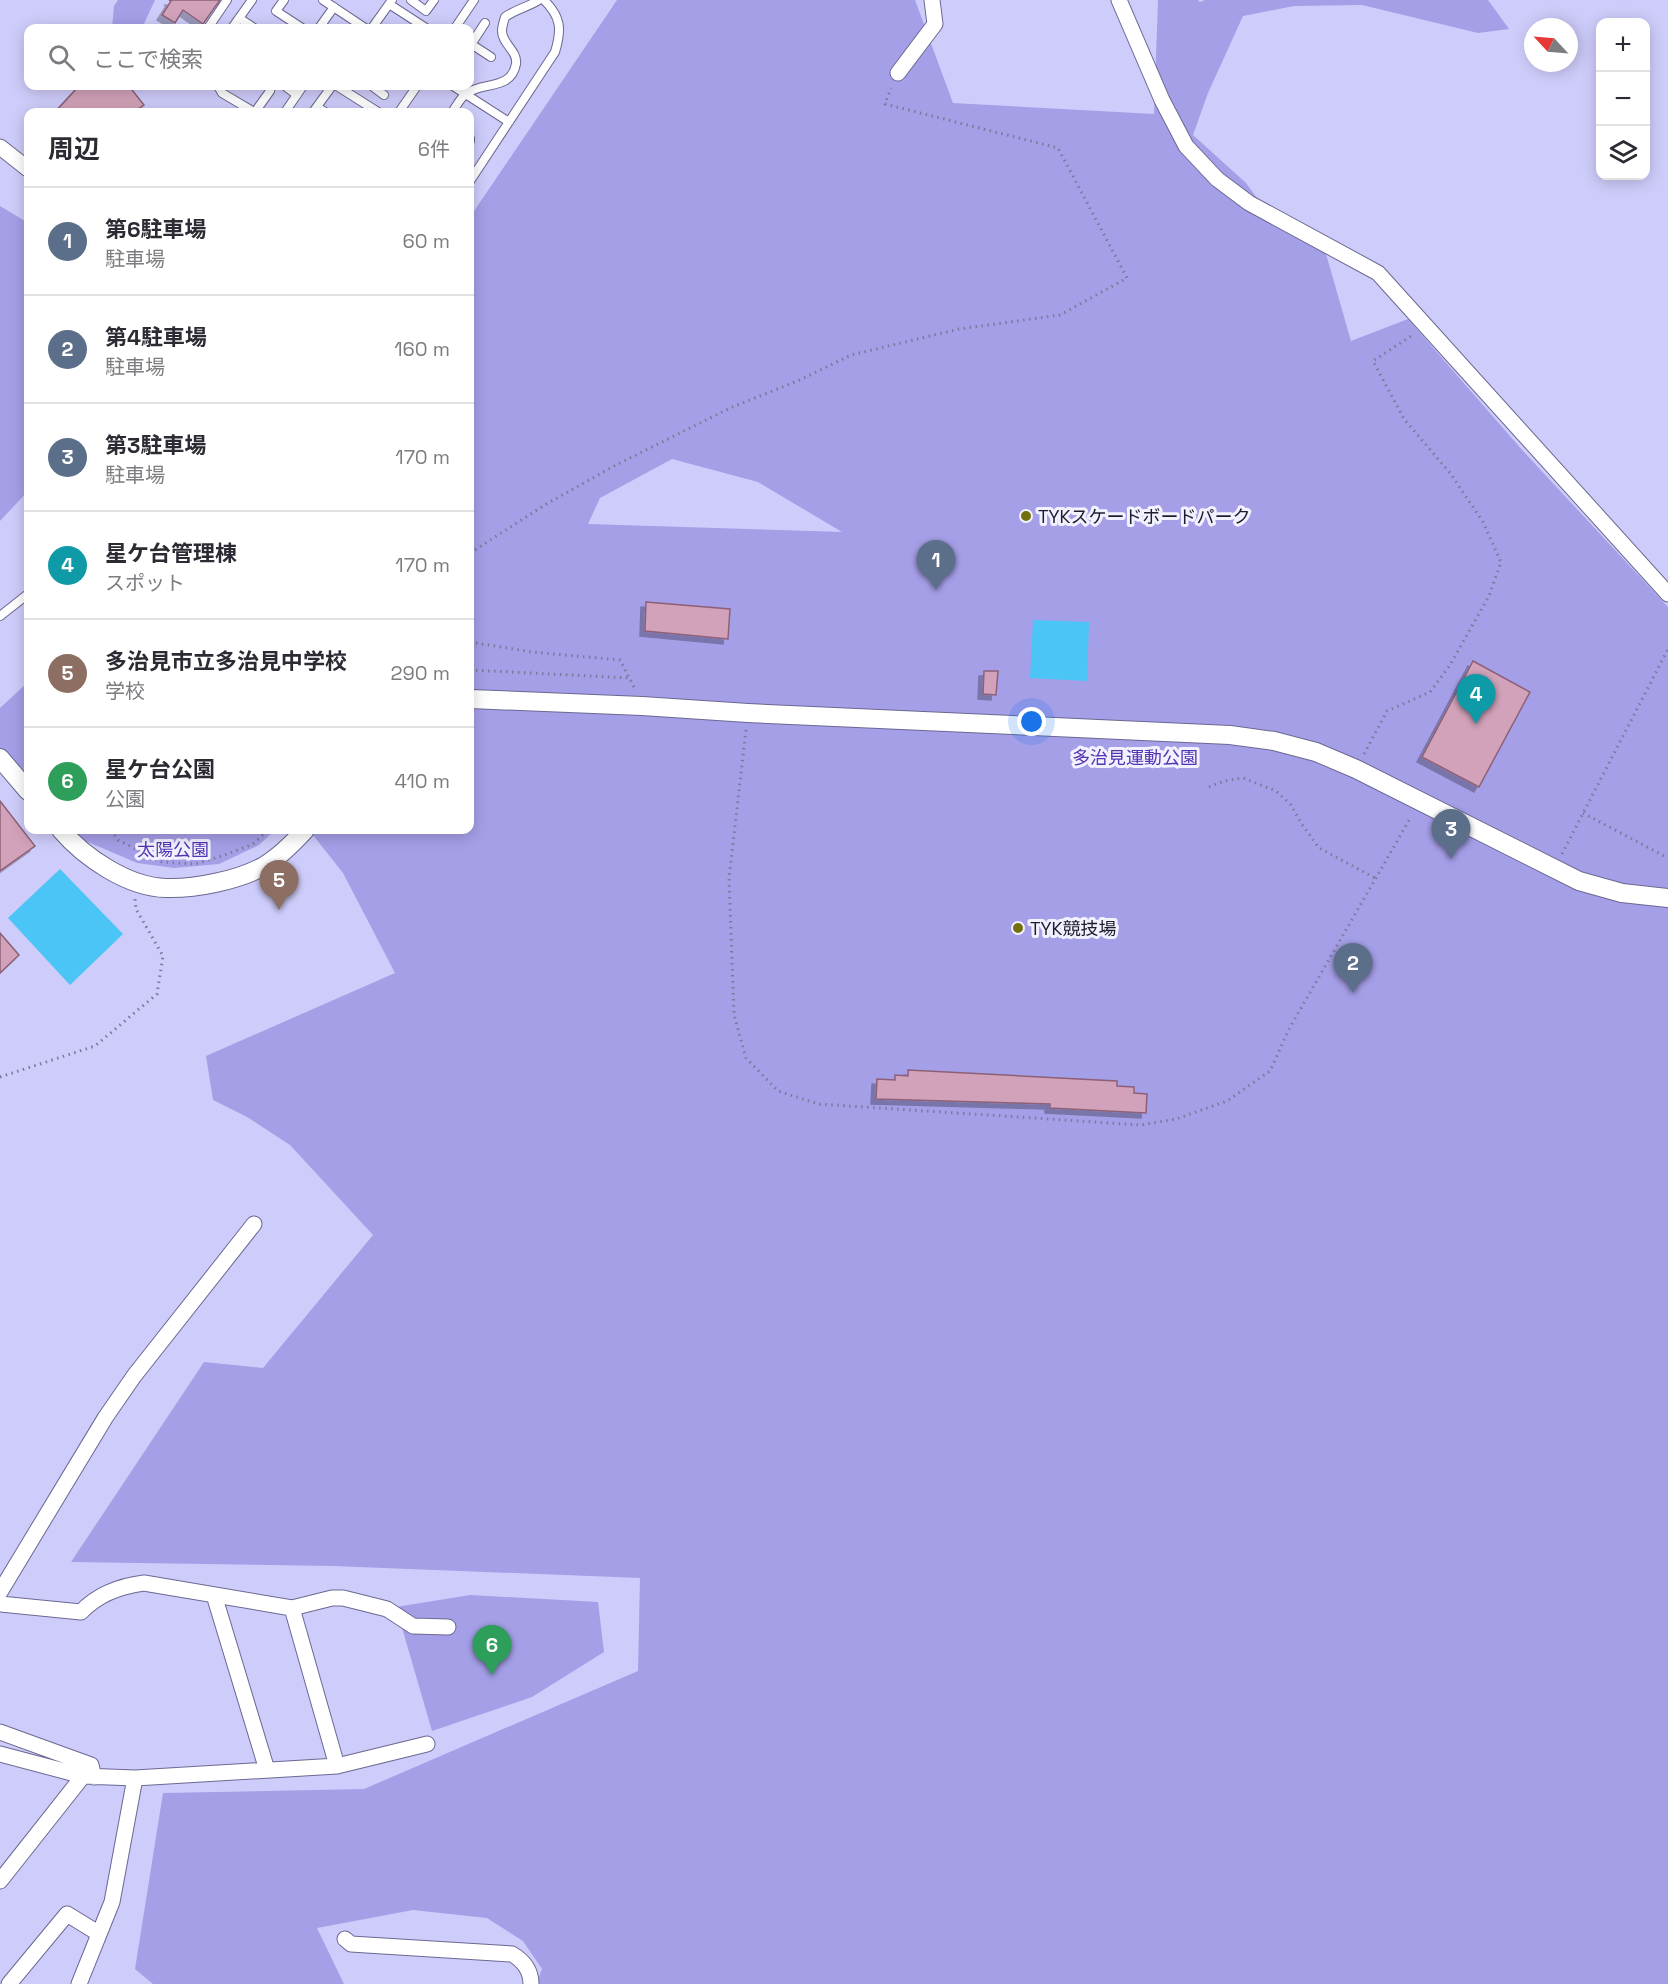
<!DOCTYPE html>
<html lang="ja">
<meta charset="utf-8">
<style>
:root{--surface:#fff;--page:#f7f7f7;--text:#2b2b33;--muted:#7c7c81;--line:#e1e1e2;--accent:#db2777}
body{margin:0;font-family:"Space Grotesk","Noto Sans JP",sans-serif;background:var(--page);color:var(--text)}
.controls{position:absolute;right:18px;top:18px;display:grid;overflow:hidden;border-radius:12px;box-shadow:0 3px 15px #0003}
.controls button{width:54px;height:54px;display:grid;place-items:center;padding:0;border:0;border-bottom:2px solid var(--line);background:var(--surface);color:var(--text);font:30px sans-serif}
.compass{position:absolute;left:1524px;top:18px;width:54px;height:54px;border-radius:50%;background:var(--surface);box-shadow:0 3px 15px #0003;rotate:296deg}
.you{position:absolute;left:1032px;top:722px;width:21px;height:21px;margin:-15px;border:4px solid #fff;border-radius:50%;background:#1a73e8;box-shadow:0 0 0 9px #1a73e833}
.badge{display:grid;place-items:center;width:39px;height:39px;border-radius:50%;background:var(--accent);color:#fff;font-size:20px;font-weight:700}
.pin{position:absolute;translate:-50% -50px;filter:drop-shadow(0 2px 3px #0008)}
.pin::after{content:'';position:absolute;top:32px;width:21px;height:18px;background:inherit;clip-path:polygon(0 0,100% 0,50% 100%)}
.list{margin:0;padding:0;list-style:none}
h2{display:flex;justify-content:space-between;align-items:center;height:78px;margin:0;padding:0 24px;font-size:26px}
h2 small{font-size:20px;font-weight:400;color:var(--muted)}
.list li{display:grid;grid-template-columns:39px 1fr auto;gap:18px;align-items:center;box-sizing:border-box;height:108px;padding:0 24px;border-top:2px solid var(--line)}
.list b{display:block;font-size:22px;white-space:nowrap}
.list p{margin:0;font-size:20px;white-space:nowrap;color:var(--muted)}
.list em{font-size:20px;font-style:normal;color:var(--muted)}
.icon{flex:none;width:33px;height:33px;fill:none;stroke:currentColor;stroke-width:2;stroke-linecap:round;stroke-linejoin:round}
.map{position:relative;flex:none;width:1668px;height:1984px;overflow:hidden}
.search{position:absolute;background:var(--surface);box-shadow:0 3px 15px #0003;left:24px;top:24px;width:450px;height:66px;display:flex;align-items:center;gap:15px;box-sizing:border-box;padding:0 21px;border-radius:12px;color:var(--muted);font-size:22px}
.panel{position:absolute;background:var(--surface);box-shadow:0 3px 15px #0003;left:24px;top:108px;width:450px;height:726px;border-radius:12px}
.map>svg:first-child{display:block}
.green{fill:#a59fe8;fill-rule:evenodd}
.water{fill:#4ac5f5}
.building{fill:#d1a2b9;stroke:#8c6177;stroke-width:1.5;filter:url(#shadow)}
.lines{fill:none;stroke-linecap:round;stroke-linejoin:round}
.service-casing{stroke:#6b6891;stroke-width:10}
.minor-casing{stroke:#6b6891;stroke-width:17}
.tertiary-casing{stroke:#6b6891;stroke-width:20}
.path{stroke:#7b7a9a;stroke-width:3;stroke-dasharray:1.5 4.5;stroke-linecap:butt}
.service{stroke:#fff;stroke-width:8}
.minor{stroke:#fff;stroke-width:15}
.tertiary{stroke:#fff;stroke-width:18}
.poi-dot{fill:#737011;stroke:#f1f1ff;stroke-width:2}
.labels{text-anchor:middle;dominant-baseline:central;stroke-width:6;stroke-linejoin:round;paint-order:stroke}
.poi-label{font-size:18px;fill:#1d1c2d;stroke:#f1f1ff;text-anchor:start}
.park-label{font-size:18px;fill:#5334b2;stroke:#f1f1ff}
</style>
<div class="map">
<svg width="1668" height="1984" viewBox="0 0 1668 1984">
<defs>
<filter id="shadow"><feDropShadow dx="-5" dy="5" stdDeviation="0" flood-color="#0004"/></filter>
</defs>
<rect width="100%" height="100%" fill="#ceccfa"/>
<path class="green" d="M118,0H155L142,28H112L114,6Z
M617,0H915L953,103L1154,114L1158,0H1198L1200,2L1205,0H1488L1509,29L1478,33L1362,5L1294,6L1243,16L1208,93L1193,135L1246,183L1273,220L1324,247L1351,341L1408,319L1523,451L1668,607V1984H536L542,1969L523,1941L487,1918L413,1910L317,1928L344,1984H153L135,1969L163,1793L364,1789L638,1671L640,1578L333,1566L71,1562L204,1362L263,1368L373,1235L290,1145L247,1117L213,1100L206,1056L395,973L343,873L309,830H470V217ZM672,459L758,482L842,532L588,524L600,498Z
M0,206L25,221L28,227V491L0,521Z
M28,682V784L0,749V708Z
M71,830H275L259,845L219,864L174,868L137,863L81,839Z
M470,1595L598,1602L604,1652L532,1697L432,1731L396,1607Z"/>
<path class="water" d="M1033,620L1089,622L1087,681L1030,678Z
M60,869L123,934L70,985L8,918Z"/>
<path class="building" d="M169,0H220L203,24L183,10L175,23L162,15L171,1Z
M79,86H129L144,105L134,112H55Z
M646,602L730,609L728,639L645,631Z
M1473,661L1530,692L1479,787L1422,757Z
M984,671H998L996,695L983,694Z
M0,801L35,846L0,871Z
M0,933L19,955L0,973Z
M908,1070L1117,1081V1086L1134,1087V1093L1147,1094L1146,1113L1050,1108V1104L876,1099L877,1079L895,1080V1075L908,1076Z"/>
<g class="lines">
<defs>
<path id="service" d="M284,0L276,11L302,28
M323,0L365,28
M411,0L426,11L434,0
M389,4L426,28
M239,18L254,28
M208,28L227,0
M232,28L252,0
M319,28L334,7
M372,28L392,0
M455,28L474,0
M471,44L491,57
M470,46L485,23
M218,86L222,93L254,112
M285,86L297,95
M337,86L378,112
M372,86L384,95
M453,86L509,122
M317,107L325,112
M255,112L270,91L271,86
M285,112L303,86
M313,112L332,86
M399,112L417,86
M452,112C456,107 460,98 466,94C482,81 511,91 516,64C518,51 502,44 502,31C502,26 504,21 505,17C516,9 528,7 539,0
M470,138V141
M470,181L555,52C562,29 561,17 544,0
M0,616L28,594"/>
<path id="minor" d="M1119,0L1162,100L1186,146L1217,179L1249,203L1378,273L1668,594
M898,73L935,24L932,0
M0,147L28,169
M0,1592L105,1418L134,1376L254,1224
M214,1595L267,1770
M0,1604L81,1612C98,1594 120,1586 144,1583L292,1608L337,1766
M292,1608L332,1598H343L387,1609L413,1626L448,1627
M0,1732L91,1765L94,1777
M0,1754L83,1776
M0,1881L83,1776L135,1778L337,1766L427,1744
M345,1939L351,1944L512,1954C524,1961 531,1970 531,1984
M9,1984L67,1914L98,1933
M79,1984L112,1902L135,1778"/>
<path id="tertiary" d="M470,699L642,706L748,713L1230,735L1274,741L1316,752L1356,769L1579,881L1622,893L1668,898
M0,758L28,791
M61,830C85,858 128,887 166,888C195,889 239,880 264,866C279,857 294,842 305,830"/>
</defs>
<use href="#service" class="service-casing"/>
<use href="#minor" class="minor-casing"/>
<use href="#tertiary" class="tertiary-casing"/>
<path class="path" d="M470,553L548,503L616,465L730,408L802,379L851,355L959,329L1060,315L1127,278L1058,148L885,104L891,88
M470,642L532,652L620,660L635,689
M470,670L630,678
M746,730L729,878L734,1015L746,1058L778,1091L818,1104L1141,1125L1176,1119L1227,1101L1270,1071L1289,1029L1411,817
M1364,754L1387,711L1430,692L1450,665L1489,596L1501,562L1483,522L1450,473L1404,419L1373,361L1414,334
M1209,787L1224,781L1243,778L1276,791L1291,805L1301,823L1319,848L1375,878
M1583,813L1668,858
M111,830L118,840L162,862L195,864L225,855L253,844L268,830
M1562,854L1668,649
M0,1077L95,1046L157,994L163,956L136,909L135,899"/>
<use href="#service" class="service"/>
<use href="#minor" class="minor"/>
<use href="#tertiary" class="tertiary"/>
</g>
<g class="poi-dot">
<circle cx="1026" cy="516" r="6"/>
<circle cx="1018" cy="928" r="6"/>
</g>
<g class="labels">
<g class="poi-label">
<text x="1038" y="516">TYKスケードボードパーク</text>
<text x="1030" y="928">TYK競技場</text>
</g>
<g class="park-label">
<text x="1135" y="757">多治見運動公園</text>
<text x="173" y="849">太陽公園</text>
</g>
</g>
</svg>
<div class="controls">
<button>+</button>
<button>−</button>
<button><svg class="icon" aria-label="layers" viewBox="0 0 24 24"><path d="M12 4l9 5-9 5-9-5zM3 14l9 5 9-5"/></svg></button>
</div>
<svg class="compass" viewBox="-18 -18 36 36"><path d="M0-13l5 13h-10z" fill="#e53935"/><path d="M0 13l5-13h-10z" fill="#7c7c81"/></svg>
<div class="you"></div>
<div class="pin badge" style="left:936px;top:590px;background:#5c6f8a">1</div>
<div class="pin badge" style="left:1353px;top:993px;background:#5c6f8a">2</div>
<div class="pin badge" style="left:1451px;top:859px;background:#5c6f8a">3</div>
<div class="pin badge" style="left:1476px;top:724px;background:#0f9aa8">4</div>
<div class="pin badge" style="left:279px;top:910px;background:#8d6e63">5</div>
<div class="pin badge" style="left:492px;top:1675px;background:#2e9e5b">6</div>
<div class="search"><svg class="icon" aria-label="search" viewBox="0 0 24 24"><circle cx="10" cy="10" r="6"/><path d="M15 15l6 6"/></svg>ここで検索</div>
<section class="panel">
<h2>周辺<small>6件</small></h2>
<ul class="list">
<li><span class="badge" style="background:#5c6f8a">1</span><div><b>第6駐車場</b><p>駐車場</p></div><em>60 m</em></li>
<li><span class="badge" style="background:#5c6f8a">2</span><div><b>第4駐車場</b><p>駐車場</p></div><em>160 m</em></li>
<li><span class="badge" style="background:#5c6f8a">3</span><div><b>第3駐車場</b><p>駐車場</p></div><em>170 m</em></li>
<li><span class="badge" style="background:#0f9aa8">4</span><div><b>星ケ台管理棟</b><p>スポット</p></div><em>170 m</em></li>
<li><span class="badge" style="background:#8d6e63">5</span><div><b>多治見市立多治見中学校</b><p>学校</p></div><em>290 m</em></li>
<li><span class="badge" style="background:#2e9e5b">6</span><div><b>星ケ台公園</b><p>公園</p></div><em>410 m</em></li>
</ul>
</section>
</div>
